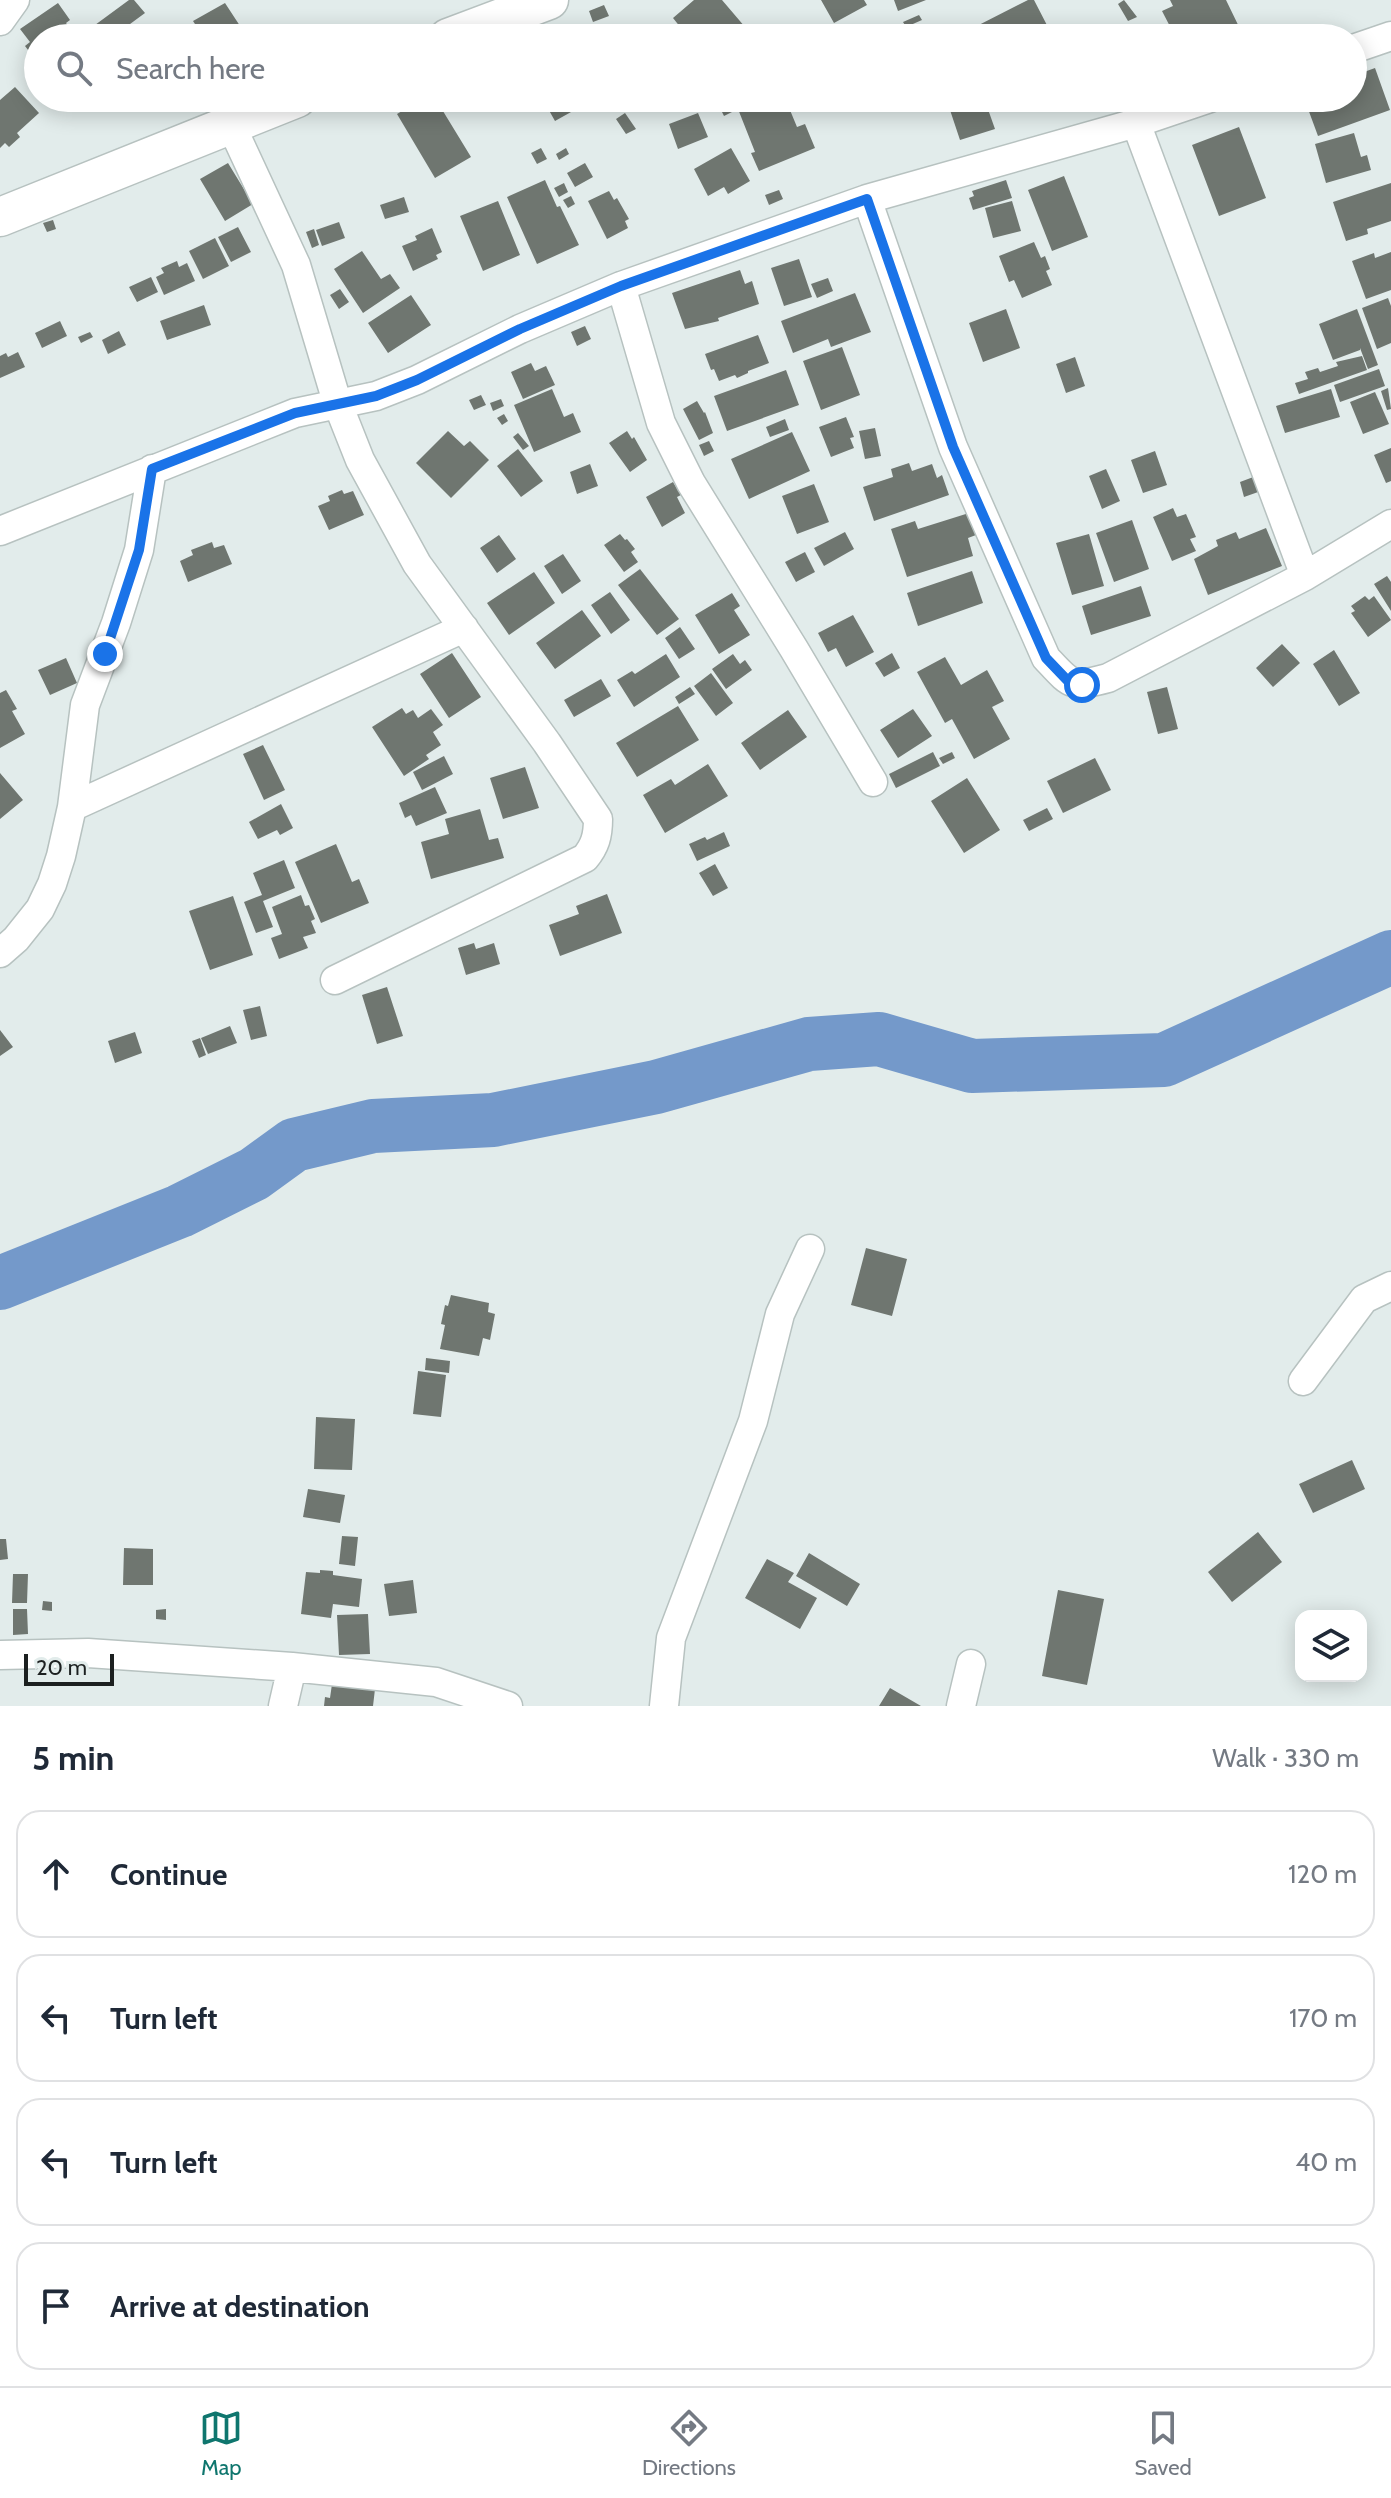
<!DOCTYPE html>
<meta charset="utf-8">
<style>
:root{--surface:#fff;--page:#f2f2f3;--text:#1f2937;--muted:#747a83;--line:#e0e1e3;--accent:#0f766e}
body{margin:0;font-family:Cabin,sans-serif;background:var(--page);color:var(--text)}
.controls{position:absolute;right:24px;bottom:24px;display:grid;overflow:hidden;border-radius:16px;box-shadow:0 4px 20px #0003}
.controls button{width:72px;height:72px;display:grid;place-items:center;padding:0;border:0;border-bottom:2px solid var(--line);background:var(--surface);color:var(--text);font:40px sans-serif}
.scale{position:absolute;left:24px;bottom:20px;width:90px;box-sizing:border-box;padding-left:8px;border:4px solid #1c2020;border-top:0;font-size:22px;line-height:28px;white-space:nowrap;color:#1c2020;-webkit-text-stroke:6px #e2eceb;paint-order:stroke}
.stop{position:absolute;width:24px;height:24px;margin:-18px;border:6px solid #1a73e8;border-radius:50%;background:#fff}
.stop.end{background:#1a73e8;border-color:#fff;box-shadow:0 2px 8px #0008}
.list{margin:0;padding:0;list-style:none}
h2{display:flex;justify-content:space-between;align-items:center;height:104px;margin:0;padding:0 32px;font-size:34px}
h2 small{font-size:26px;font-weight:400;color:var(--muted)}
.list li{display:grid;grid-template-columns:52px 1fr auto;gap:24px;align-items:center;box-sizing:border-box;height:128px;margin:0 16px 16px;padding:0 16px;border:2px solid var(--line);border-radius:24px}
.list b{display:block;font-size:30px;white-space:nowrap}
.list em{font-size:26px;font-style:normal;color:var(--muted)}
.icon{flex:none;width:44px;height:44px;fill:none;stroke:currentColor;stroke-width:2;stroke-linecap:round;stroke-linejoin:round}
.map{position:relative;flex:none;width:1391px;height:1706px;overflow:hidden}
.search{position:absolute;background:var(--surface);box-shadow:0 4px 20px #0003;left:24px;right:24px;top:24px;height:88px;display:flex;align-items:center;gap:20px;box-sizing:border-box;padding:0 28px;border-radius:44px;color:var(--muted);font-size:30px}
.sheet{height:680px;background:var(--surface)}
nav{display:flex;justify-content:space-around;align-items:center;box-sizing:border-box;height:112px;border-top:2px solid var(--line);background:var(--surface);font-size:22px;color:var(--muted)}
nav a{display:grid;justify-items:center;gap:4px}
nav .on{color:var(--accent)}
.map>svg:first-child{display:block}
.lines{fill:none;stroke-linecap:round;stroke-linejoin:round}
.river{stroke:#7499ca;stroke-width:54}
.building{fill:#6f7670}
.street-casing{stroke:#b7c2c0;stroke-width:31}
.secondary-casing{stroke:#b7c2c0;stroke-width:41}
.street{stroke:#fff;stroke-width:28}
.secondary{stroke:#fff;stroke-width:38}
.route{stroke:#1a73e8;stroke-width:10}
</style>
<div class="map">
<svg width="1391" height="1706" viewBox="0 0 1391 1706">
<rect width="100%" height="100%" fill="#e2eceb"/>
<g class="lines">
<path class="river" d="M0,1283L180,1211L254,1174L294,1145L373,1126L493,1120L656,1087L809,1044L879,1039L972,1066L1164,1060L1391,957"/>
</g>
<path class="building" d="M129,0H134L145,13L111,38H105L95,25Z
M694,0H722L751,34L746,38H689L673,18Z
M821,0H864L867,5L834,23Z
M894,0H926L898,11Z
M1028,0H1034L1051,33L1040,38H973L969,30Z
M1124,0L1137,17L1128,21L1118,4Z
M1170,0H1226L1242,33L1233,38H1176L1162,11L1173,6Z
M58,3L70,20L66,23L77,38H38V63L25,46L30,42L20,29Z
M225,3L242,29L227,38H204L193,21Z
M604,5L609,16L593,22L589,11Z
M919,15L922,20L906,27L903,22Z
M595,29L600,37L605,34L607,38H581Z
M1375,68L1390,110L1318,136L1304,98H1353V76Z
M15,87L39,113L17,133L20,137L9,147L5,143L0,148V100Z
M424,98H435L471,157L435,178L397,114Z
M486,98H507L492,107Z
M542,98H596L555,121Z
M615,98H652L644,103L641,98L624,110Z
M764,98H785L797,127L805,124L815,148L759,171L751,153L755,152L738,109Z
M946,98H984L995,129L960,140Z
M728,105L732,112L724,116L720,108Z
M625,113L636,129L626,134L616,119Z
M698,113L708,137L678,149L669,124Z
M1239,127L1266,198L1219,216L1192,145Z
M1354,133L1361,157L1367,155L1371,170L1326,183L1315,144Z
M541,148L547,159L537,164L531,153Z
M566,148L569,154L559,160L556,154Z
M731,148L750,181L728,194L724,187L708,196L694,169Z
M228,163L253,204L225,221L200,179Z
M585,163L593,177L575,187L567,173Z
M1064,176L1088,237L1052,251L1028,190Z
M545,180L557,207L560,206L579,245L537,264L507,197Z
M1006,180L1012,198L973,210L969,198L974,196L972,191Z
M564,183L568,192L559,197L554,188Z
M1391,183V221L1367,229L1368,234L1346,241L1333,202Z
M779,190L783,199L769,205L765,195Z
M609,191L614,200L617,198L629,219L625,221L628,228L607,239L588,201Z
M571,196L575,204L568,208L563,200Z
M404,197L409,212L385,219L380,205Z
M498,201L520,255L483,271L460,216Z
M1012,201L1021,231L993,238L985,208Z
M53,220L56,229L47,232L43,223Z
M339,222L345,238L322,246L316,230Z
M238,227L251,252L231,262L218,237Z
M432,228L442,252L436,255L438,259L413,271L402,246L417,240L415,236Z
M314,229L319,245L312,248L306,232Z
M215,238L229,266L203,279L189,251Z
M1034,242L1041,258L1045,256L1050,269L1046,271L1052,285L1022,298L1014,280L1009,282L999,256Z
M362,251L381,279L390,274L400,288L363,313L334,269Z
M1391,252V290L1366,299L1352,261L1374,253L1375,258Z
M799,259L812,297L784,306L771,268Z
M177,261L179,267L187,263L195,281L164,295L156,277L164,273L161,268Z
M740,270L745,284L752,281L759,304L718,318L719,321L685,329L672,293Z
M151,277L158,292L137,302L129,287Z
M828,278L833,291L817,298L811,284Z
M340,289L349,302L339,309L330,295Z
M855,293L871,332L831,347L828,339L793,353L781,321Z
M411,295L431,325L388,353L368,323Z
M1388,298L1391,306V343L1377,349L1362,308Z
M204,305L211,325L167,340L160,321Z
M1006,309L1020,348L983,362L969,323Z
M1357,309L1378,365L1368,369L1360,348V350L1333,360L1319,324Z
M60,321L67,336L42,348L35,333Z
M585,326L591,339L577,346L571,332Z
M119,331L126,345L108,354L102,340Z
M90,332L93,337L81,343L78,337Z
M758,335L769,363L748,371V373L737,378L735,375L719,381L714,369L711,370L705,354Z
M842,347L860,395L821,410L803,361Z
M18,352L25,367L0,378V356L6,353L8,357Z
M1362,356L1367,370L1299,394L1295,383L1308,379L1305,372L1318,368L1320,372L1338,366L1336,362Z
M1075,357L1085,386L1066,393L1056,364Z
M531,363L535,371L546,366L555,385L523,399L511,372Z
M1379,369L1385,386L1340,402L1334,385Z
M786,370L799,405L727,431L714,396Z
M1388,388L1391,409L1387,410L1381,391Z
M552,389L564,417L573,413L581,432L534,452L514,405Z
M1331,389L1340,417L1285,433L1276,406Z
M1375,392L1389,424L1363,434L1350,402Z
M481,395L486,405L474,410L469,400Z
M501,399L504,406L493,411L490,403Z
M697,401L704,413L705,412L713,433L699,440L683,409Z
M504,414L508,421L502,425L497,418Z
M846,417L854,437L850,438L854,448L831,457L819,427Z
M785,419L789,430L770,437L766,427Z
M875,428L881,456L865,459L859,431Z
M448,431L464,446L470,441L489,460L451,498L416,463Z
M627,431L632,439L634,437L647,460L630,472L609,443Z
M792,432L810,471L749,499L731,459Z
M518,433L529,446L523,450L513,437Z
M709,441L714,451L704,456L699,445Z
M1391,448V481L1386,483L1374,455Z
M518,449L543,481L521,497L497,466Z
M1155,451L1167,485L1143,493L1131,460Z
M909,463L912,471L932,464L937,478L942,475L949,495L874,521L863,487L893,477L891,469Z
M590,464L598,486L577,494L570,472Z
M1106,469L1120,501L1102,509L1089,476Z
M1256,476L1261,491L1244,497L1240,482Z
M673,482L681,495L677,497L685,513L662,527L646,497Z
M814,484L829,522L797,534L782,496Z
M342,490L344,494L353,491L364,515L329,530L318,506L330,501L328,496Z
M1173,508L1177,517L1186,514L1196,537L1190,539L1196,551L1172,561L1153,517Z
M969,513L976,535L968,538L973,556L907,577L891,529L915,521L918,529Z
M1132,520L1149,569L1114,582L1096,533Z
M1266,528L1282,566L1208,595L1194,559L1218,546L1216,540L1236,532L1239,539Z
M845,532L854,549L824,566L814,548Z
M620,534L625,540L627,539L635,549L631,552L638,562L624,572L604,545Z
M1089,534L1104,586L1072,595L1056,543Z
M499,535L516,559L497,573L480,548Z
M212,542L214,548L224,545L232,564L188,582L180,561L193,555L191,550Z
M805,552L815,572L796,582L785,562Z
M563,554L581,581L562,594L544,566Z
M640,569L679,619L657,635L618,585Z
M972,571L983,603L918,626L907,593Z
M534,572L555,603L509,635L487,603Z
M1387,576L1391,582V611L1374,584Z
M1141,586L1151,616L1091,635L1082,606Z
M610,592L630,620L611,634L591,605Z
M732,593L740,606L734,610L750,635L719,654L695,615Z
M1365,596L1369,600L1374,596L1391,620L1368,637L1351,613L1355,611L1351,606Z
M582,610L601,636L555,669L536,643Z
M853,615L874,652L846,667L836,648L828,652L818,633Z
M680,627L695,649L679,659L665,638Z
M1282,644L1300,663L1273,687L1256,668Z
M1334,650L1360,693L1339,706L1313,664Z
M452,653L481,697L449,718L420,674Z
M892,653L900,668L884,677L875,663Z
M666,654L680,677L634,707L617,680L632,671L635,674Z
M733,654L740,664L745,660L752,670L726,689L712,669Z
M945,657L961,685L987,670L1004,701L992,707L1010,739L974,759L952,719L945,723L917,672Z
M66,658L77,683L50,695L38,670Z
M711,673L733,703L716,716L694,686Z
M601,679L611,696L574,717L564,700Z
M690,687L695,694L679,704L675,697Z
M1167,687L1178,729L1158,734L1147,692Z
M6,690L17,709L12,711L25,734L0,748V693Z
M678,706L699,740L637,777L616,743Z
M402,708L406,714L413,710L418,718L431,709L443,725L433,732L441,745L426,755L429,759L404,776L372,727Z
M913,709L932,736L898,758L880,730Z
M788,710L807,737L760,770L741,743Z
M263,745L285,790L264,800L243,754Z
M933,752L940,766L896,788L889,774Z
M952,752L955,758L943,764L939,758Z
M444,756L453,774L422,790L413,772Z
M1095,758L1111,790L1063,813L1047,781Z
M708,764L728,796L665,833L643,795L671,779L675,785Z
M525,767L539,808L503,819L490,778Z
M0,773L23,800L0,819Z
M967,778L1000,830L964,853L931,801Z
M435,787L447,813L416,826L411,815L405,818L399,803Z
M281,804L293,828L280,835L277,830L258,839L249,822Z
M1047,808L1053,819L1029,831L1023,820Z
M480,809L489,840L498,838L504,858L431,879L421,842L449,834L445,819Z
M724,832L730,846L697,861L689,844L705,837L707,840Z
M336,844L352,882L359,879L369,903L321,923L295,862Z
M284,860L295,888L263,901L273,927L256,933L244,902L262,895L253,873Z
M715,864L728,888L713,896L699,873Z
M607,894L622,933L560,956L549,925L579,914L576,906Z
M301,895L305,906L309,905L315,919L311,921L316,933L303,937L308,948L279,959L271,938L282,934L272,907Z
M233,896L253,955L210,970L189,911Z
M474,943L476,949L494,943L500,964L466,975L458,948Z
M387,987L403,1036L377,1044L362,995Z
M260,1006L267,1036L251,1040L243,1010Z
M230,1026L237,1043L208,1054L201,1038Z
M0,1030L13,1047L0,1056Z
M135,1032L142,1053L115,1063L108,1041Z
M200,1038L206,1055L199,1058L192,1041Z
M866,1248L907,1259L892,1316L851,1305Z
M451,1295L489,1303L488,1312L495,1314L490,1340L483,1338L479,1356L440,1349L445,1325L441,1324L445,1305L448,1306Z
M426,1358L450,1361L449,1373L425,1370Z
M418,1371L446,1375L441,1417L413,1414Z
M316,1417L355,1419L352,1470L314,1469Z
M1352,1460L1365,1489L1313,1513L1299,1484Z
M308,1489L345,1495L340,1523L303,1517Z
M1258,1532L1282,1562L1232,1602L1208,1572Z
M342,1536L358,1537L355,1566L339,1564Z
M0,1539H6L8,1559L0,1560Z
M124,1548L153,1549V1585H123Z
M809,1553L860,1584L847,1606L796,1576Z
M767,1559L794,1573L788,1582L817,1598L800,1629L745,1598Z
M320,1570L333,1571V1575L362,1579L359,1607L333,1604L331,1618L301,1614L306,1572L320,1573Z
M13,1574H28L27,1603H12Z
M413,1580L417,1613L389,1616L384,1584Z
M1058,1590L1104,1599L1087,1685L1042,1676Z
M43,1601L52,1602V1611L42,1610Z
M13,1609H27L28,1634L13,1635Z
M166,1609V1620L156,1619V1610Z
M368,1614L370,1654L339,1655L337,1615Z
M332,1684L375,1689L373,1706H324L325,1697L330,1698Z
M890,1688L921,1706H879Z"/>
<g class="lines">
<defs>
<path id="street" d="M0,21L15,0
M1353,49L1391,36
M1136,123L1305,576
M231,125L296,265L337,402L360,460L417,564L547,743L598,819C598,836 595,846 585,858L335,980
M867,199L953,447L1046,658C1072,686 1071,688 1108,678L1305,576L1391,524
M621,286L661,423L691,483L794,649L873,782
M0,531L295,413L376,396L417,380L520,329L621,286L867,199L1136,123L1210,98
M72,807L464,628
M0,953L16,939L40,909L52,884L61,856L72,807L85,705L116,623L139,550L152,469
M1303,1381L1364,1299L1391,1286
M0,1655L88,1653L292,1667L436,1682L508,1706
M283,1706L292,1667
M664,1706L671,1638L753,1421L780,1314L810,1249
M961,1706L971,1664"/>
<path id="secondary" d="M448,38L549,0
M0,217L297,98"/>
</defs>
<use href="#street" class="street-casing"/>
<use href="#secondary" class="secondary-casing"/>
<use href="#street" class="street"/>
<use href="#secondary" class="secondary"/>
</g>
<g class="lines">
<path class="route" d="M105,654L139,550L152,469L295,413L376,396L417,380L520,329L621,286L867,199L953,447L1046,658L1067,680L1082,685"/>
</g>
</svg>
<div class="controls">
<button><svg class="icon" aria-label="layers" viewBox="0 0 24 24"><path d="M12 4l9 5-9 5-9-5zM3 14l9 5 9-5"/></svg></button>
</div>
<div class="scale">20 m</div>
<div class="stop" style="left:1082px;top:685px"></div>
<div class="stop end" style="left:105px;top:654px"></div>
<div class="search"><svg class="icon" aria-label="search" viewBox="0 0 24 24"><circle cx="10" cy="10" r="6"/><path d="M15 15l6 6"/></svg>Search here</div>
</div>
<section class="sheet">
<h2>5 min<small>Walk · 330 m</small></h2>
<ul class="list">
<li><svg class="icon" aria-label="ahead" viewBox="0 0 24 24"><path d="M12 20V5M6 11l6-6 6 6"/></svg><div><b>Continue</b></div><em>120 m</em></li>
<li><svg class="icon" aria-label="left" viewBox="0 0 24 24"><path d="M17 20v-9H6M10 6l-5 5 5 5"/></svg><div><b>Turn left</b></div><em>170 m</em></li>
<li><svg class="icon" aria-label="left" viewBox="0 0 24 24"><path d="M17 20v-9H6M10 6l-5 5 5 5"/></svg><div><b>Turn left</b></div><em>40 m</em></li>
<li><svg class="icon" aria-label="arrive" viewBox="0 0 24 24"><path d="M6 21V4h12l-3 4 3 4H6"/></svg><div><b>Arrive at destination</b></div></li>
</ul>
</section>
<nav>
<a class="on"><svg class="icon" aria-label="map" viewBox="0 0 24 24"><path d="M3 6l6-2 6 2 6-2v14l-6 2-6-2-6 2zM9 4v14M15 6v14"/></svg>Map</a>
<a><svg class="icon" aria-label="directions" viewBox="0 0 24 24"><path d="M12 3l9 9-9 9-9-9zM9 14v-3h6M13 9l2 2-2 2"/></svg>Directions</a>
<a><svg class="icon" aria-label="saved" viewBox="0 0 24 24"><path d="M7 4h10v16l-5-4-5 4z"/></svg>Saved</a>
</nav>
